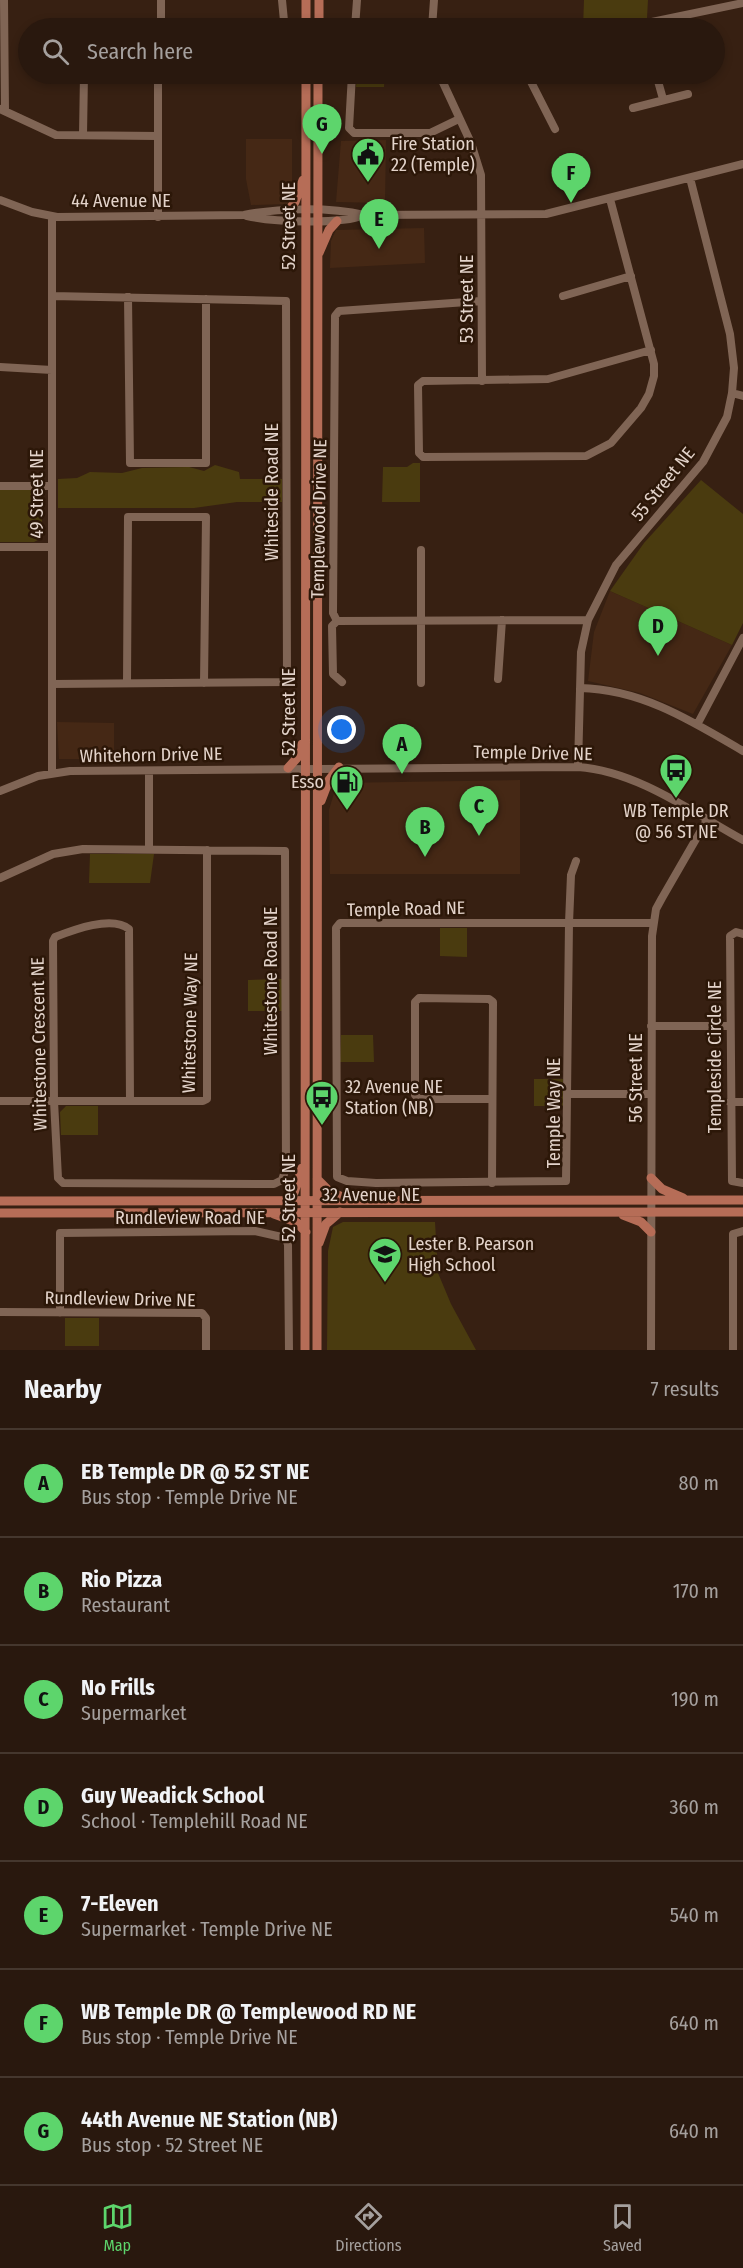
<!DOCTYPE html>
<meta charset="utf-8">
<style>
:root{--surface:#29180e;--page:#312117;--text:#f1f3f6;--muted:#a5a09e;--line:#45372e;--accent:#5dd56c}
body{margin:0;font-family:"Fira Sans Condensed",sans-serif;background:var(--page);color:var(--text)}
.you{position:absolute;left:342px;top:730px;width:21px;height:21px;margin:-15px;border:4px solid #fff;border-radius:50%;background:#1a73e8;box-shadow:0 0 0 9px #1a73e833}
.badge{display:grid;place-items:center;width:39px;height:39px;border-radius:50%;background:var(--accent);color:#111;font-size:20px;font-weight:700}
.pin{position:absolute;translate:-50% -50px;filter:drop-shadow(0 2px 3px #0008)}
.pin::after{content:'';position:absolute;top:32px;width:21px;height:18px;background:inherit;clip-path:polygon(0 0,100% 0,50% 100%)}
.list{margin:0;padding:0;list-style:none}
h2{display:flex;justify-content:space-between;align-items:center;height:78px;margin:0;padding:0 24px;font-size:26px}
h2 small{font-size:20px;font-weight:400;color:var(--muted)}
.list li{display:grid;grid-template-columns:39px 1fr auto;gap:18px;align-items:center;box-sizing:border-box;height:108px;padding:0 24px;border-top:2px solid var(--line)}
.list b{display:block;font-size:22px;white-space:nowrap}
.list p{margin:0;font-size:20px;white-space:nowrap;color:var(--muted)}
.list em{font-size:20px;font-style:normal;color:var(--muted)}
.icon{flex:none;width:33px;height:33px;fill:none;stroke:currentColor;stroke-width:2;stroke-linecap:round;stroke-linejoin:round}
.map{position:relative;flex:none;width:743px;height:1350px;overflow:hidden}
.search{position:absolute;background:var(--surface);box-shadow:0 3px 9px #0003;left:18px;right:18px;top:18px;height:66px;display:flex;align-items:center;gap:15px;box-sizing:border-box;padding:0 21px;border-radius:33px;color:var(--muted);font-size:22px}
.sheet{height:834px;background:var(--surface)}
nav{display:flex;justify-content:space-around;align-items:center;box-sizing:border-box;height:84px;border-top:2px solid var(--line);background:var(--surface);font-size:16px;color:var(--muted)}
nav a{display:grid;justify-items:center;gap:3px}
nav .on{color:var(--accent)}
.map>svg:first-child{display:block}
.built{fill:#452815}
.green{fill:#4a3b0f}
.lines{fill:none;stroke-linecap:round;stroke-linejoin:round}
.minor{stroke:#806555;stroke-width:8}
.major{stroke:#b66d57;stroke-width:9}
.labels{text-anchor:middle;dominant-baseline:central;stroke-width:5;stroke-linejoin:round;paint-order:stroke}
.poi-label{font-size:18px;fill:#e3d3ca;stroke:#2c1708;text-anchor:start}
.street-label{font-size:18px;fill:#e3d3ca;stroke:#2c1708}
</style>
<div class="map">
<svg width="743" height="1350" viewBox="0 0 743 1350">
<rect width="100%" height="100%" fill="#372012"/>
<path class="built" d="M246,139H292V199L289,204L251,205L246,179Z
M386,140L385,203L336,202L341,141Z
M424,228L425,263L330,268L331,241L336,230Z
M610,591L732,645L693,714L640,693L588,681L594,632Z
M57,722L114,723V759H59Z
M520,780V874H330L329,810L337,783Z"/>
<path class="green" d="M584,0H648L647,18L583,28Z
M357,74H385L384,87H356Z
M413,463H420V502H382L383,467H407Z
M215,465L239,472L240,479H282V502H237L194,508H58V479L77,478L90,472L122,473L142,468L189,467L204,471Z
M701,480L743,514V623L732,645L610,591L644,543Z
M0,490H37L42,494V538L34,542H0Z
M90,854H154L150,883H89Z
M440,928H467V957L440,956Z
M283,979L284,1011H248V980Z
M341,1035H373L374,1062H340Z
M534,1079H563V1106H534Z
M66,1106H98V1135H61L60,1112Z
M343,1222H435L438,1273L451,1304L476,1350H327L328,1251L333,1227Z
M65,1318H99V1346H65Z"/>
<g class="lines">
<path class="minor" d="M4,0L5,111
M161,0V28
M161,27H278L284,21L282,0
M355,28L357,0
M432,28L434,0
M623,28L743,3
M352,74L349,128L354,133H430L459,119
M439,74L471,143L481,175L482,381
M527,74L555,129
M656,74L663,99
M633,108L688,94
M0,109L56,135L158,136
M83,135L84,74
M610,199L654,364V376L649,394L641,408L611,443L586,456L423,457L419,453L418,385L423,381L548,379L651,350
M0,200L32,212L57,217L244,215C277,208 331,207 364,215L546,214L743,164
M52,216V773
M247,216C273,222 340,225 364,215
M158,217V74
M52,296L286,301L287,682L52,684
M563,296L631,276
M128,297L130,463H206V299
M0,367L52,370
M732,393L743,396
M0,486H52
M0,547H52
M421,550V683
M337,621L333,613L335,316L339,311L481,301
M337,621L588,620
M337,621L332,626L333,674L342,682
M498,679L502,620
M127,683L128,517H206L204,683
M580,688C641,689 692,721 743,751
M698,723L743,638
M578,767L581,652L588,620L616,565L703,462L727,417L732,393L734,368L730,334L690,178
M0,791L38,776L70,771L578,767C637,771 692,812 743,840
M149,849V771
M576,861L571,875L569,923L566,1181L376,1183L347,1181L337,1177L336,928L340,923C445,923 549,923 653,923
M0,878L53,854L83,849L285,851L286,1168L282,1180L274,1184L63,1183L58,1178L54,1101L53,941L55,937C73,930 112,915 129,929L130,1101
M743,934L736,932L730,936L732,1181L743,1183
M651,1026H729
M569,1094H651
M0,1101H203L207,1099V850
M730,1102H743
M492,1183L493,1002L489,999L419,998L415,1002V1095L419,1099H492
M0,1312L202,1313L206,1318V1350
M60,1313V1233L255,1231L286,1238L288,1245L289,1350
M651,1350L652,936L656,909L662,898L707,820
M733,1350V1234L743,1231"/>
<path class="major" d="M306,28V0
M319,28V0
M288,211L295,202L303,180
M319,253L329,230L337,221
M288,768L297,758L302,744
M321,801L329,780L339,767
M651,1178L662,1189L683,1198
M317,1179L329,1191L345,1198
M286,1200L294,1193L302,1168
M0,1201L743,1200
M0,1213L743,1212
M274,1214L296,1222L306,1232
M623,1215L641,1222L651,1232
M319,1243L326,1224L340,1212
M305,1350L306,74
M317,1350L318,74"/>
</g>
<defs>
<symbol id="civic-pin" viewBox="-11 -11 22 30"><path d="M0 17L-7.5 6A9.5 9.5 0 1 1 7.5 6Z" fill="#5dd56c" stroke="#2c1708"/><path d="M-.6-6.5H3V-4.5H.6V-3L4-1V1h2V6H-6V1h2V-1L-.6-3ZM-1.2 2.5V6h2.4V2.5Z" fill="#111"/></symbol>
<symbol id="bus-pin" viewBox="-11 -11 22 30"><path d="M0 17L-7.5 6A9.5 9.5 0 1 1 7.5 6Z" fill="#5dd56c" stroke="#2c1708"/><path d="M-5-6H5V4H4V6H2V4H-2V6H-4V4H-5ZM-3.5-4V0h7V-4ZM-3.5 1.2v1.5H-2V1.2ZM2 1.2v1.5H3.5V1.2Z" fill="#111"/></symbol>
<symbol id="fuel-pin" viewBox="-11 -11 22 30"><path d="M0 17L-7.5 6A9.5 9.5 0 1 1 7.5 6Z" fill="#5dd56c" stroke="#2c1708"/><path d="M-5.5-6h7V0h2V4h1.3V-2.5L3-4.5l.8-.8L6-3V5H2.5V1h-1V6h-7ZM-4.2-4.7v3.2H.2V-4.7Z" fill="#111"/></symbol>
<symbol id="school-pin" viewBox="-11 -11 22 30"><path d="M0 17L-7.5 6A9.5 9.5 0 1 1 7.5 6Z" fill="#5dd56c" stroke="#2c1708"/><path d="M0-5L7-2L0 1L-7-2ZM-4 1L0 2.5L4 1V4Q0 6-4 4Z" fill="#111"/></symbol>
</defs>
<g fill-rule="evenodd">
<use href="#civic-pin" x="349" y="135" width="38" height="52"/>
<use href="#bus-pin" x="657" y="751" width="38" height="52"/>
<use href="#fuel-pin" x="328" y="763" width="38" height="52"/>
<use href="#bus-pin" x="303" y="1078" width="38" height="52"/>
<use href="#school-pin" x="366" y="1235" width="38" height="52"/>
</g>
<g class="labels">
<g class="poi-label">
<text x="391" y="144">Fire Station<tspan x="391" dy="21">22 (Temple)</tspan></text>
<text x="324" y="782" text-anchor="end">Esso</text>
<text x="676" y="811" text-anchor="middle">WB Temple DR<tspan x="676" dy="21">@ 56 ST NE</tspan></text>
<text x="345" y="1087">32 Avenue NE<tspan x="345" dy="21">Station (NB)</tspan></text>
<text x="408" y="1244">Lester B. Pearson<tspan x="408" dy="21">High School</tspan></text>
</g>
<g class="street-label">
<text x="121" y="201">44 Avenue NE</text>
<text transform="translate(289 226) rotate(-90)">52 Street NE</text>
<text transform="translate(467 299) rotate(-90)">53 Street NE</text>
<text transform="translate(663 484) rotate(-51)">55 Street NE</text>
<text transform="translate(272 492) rotate(-90)">Whiteside Road NE</text>
<text transform="translate(37 494) rotate(-90)">49 Street NE</text>
<text transform="translate(319 519) rotate(-89)">Templewood Drive NE</text>
<text transform="translate(289 712) rotate(-90)">52 Street NE</text>
<text transform="translate(533 753) rotate(1)">Temple Drive NE</text>
<text transform="translate(151 755) rotate(-1)">Whitehorn Drive NE</text>
<text transform="translate(406 909) rotate(-1)">Temple Road NE</text>
<text transform="translate(271 981) rotate(-90)">Whitestone Road NE</text>
<text transform="translate(190 1023) rotate(-89)">Whitestone Way NE</text>
<text transform="translate(39 1044) rotate(-91)">Whitestone Crescent NE</text>
<text transform="translate(715 1057) rotate(-90)">Templeside Circle NE</text>
<text transform="translate(636 1078) rotate(-90)">56 Street NE</text>
<text transform="translate(554 1113) rotate(-90)">Temple Way NE</text>
<text x="371" y="1195">32 Avenue NE</text>
<text transform="translate(289 1198) rotate(-90)">52 Street NE</text>
<text x="190" y="1218">Rundleview Road NE</text>
<text transform="translate(120 1299) rotate(1)">Rundleview Drive NE</text>
</g>
</g>
</svg>
<div class="you"></div>
<div class="pin badge" style="left:402px;top:774px">A</div>
<div class="pin badge" style="left:425px;top:857px">B</div>
<div class="pin badge" style="left:479px;top:836px">C</div>
<div class="pin badge" style="left:658px;top:656px">D</div>
<div class="pin badge" style="left:379px;top:249px">E</div>
<div class="pin badge" style="left:571px;top:203px">F</div>
<div class="pin badge" style="left:322px;top:154px">G</div>
<div class="search"><svg class="icon" aria-label="search" viewBox="0 0 24 24"><circle cx="10" cy="10" r="6"/><path d="M15 15l6 6"/></svg>Search here</div>
</div>
<section class="sheet">
<h2>Nearby<small>7 results</small></h2>
<ul class="list">
<li><span class="badge">A</span><div><b>EB Temple DR @ 52 ST NE</b><p>Bus stop · Temple Drive NE</p></div><em>80 m</em></li>
<li><span class="badge">B</span><div><b>Rio Pizza</b><p>Restaurant</p></div><em>170 m</em></li>
<li><span class="badge">C</span><div><b>No Frills</b><p>Supermarket</p></div><em>190 m</em></li>
<li><span class="badge">D</span><div><b>Guy Weadick School</b><p>School · Templehill Road NE</p></div><em>360 m</em></li>
<li><span class="badge">E</span><div><b>7-Eleven</b><p>Supermarket · Temple Drive NE</p></div><em>540 m</em></li>
<li><span class="badge">F</span><div><b>WB Temple DR @ Templewood RD NE</b><p>Bus stop · Temple Drive NE</p></div><em>640 m</em></li>
<li><span class="badge">G</span><div><b>44th Avenue NE Station (NB)</b><p>Bus stop · 52 Street NE</p></div><em>640 m</em></li>
</ul>
</section>
<nav>
<a class="on"><svg class="icon" aria-label="map" viewBox="0 0 24 24"><path d="M3 6l6-2 6 2 6-2v14l-6 2-6-2-6 2zM9 4v14M15 6v14"/></svg>Map</a>
<a><svg class="icon" aria-label="directions" viewBox="0 0 24 24"><path d="M12 3l9 9-9 9-9-9zM9 14v-3h6M13 9l2 2-2 2"/></svg>Directions</a>
<a><svg class="icon" aria-label="saved" viewBox="0 0 24 24"><path d="M7 4h10v16l-5-4-5 4z"/></svg>Saved</a>
</nav>
